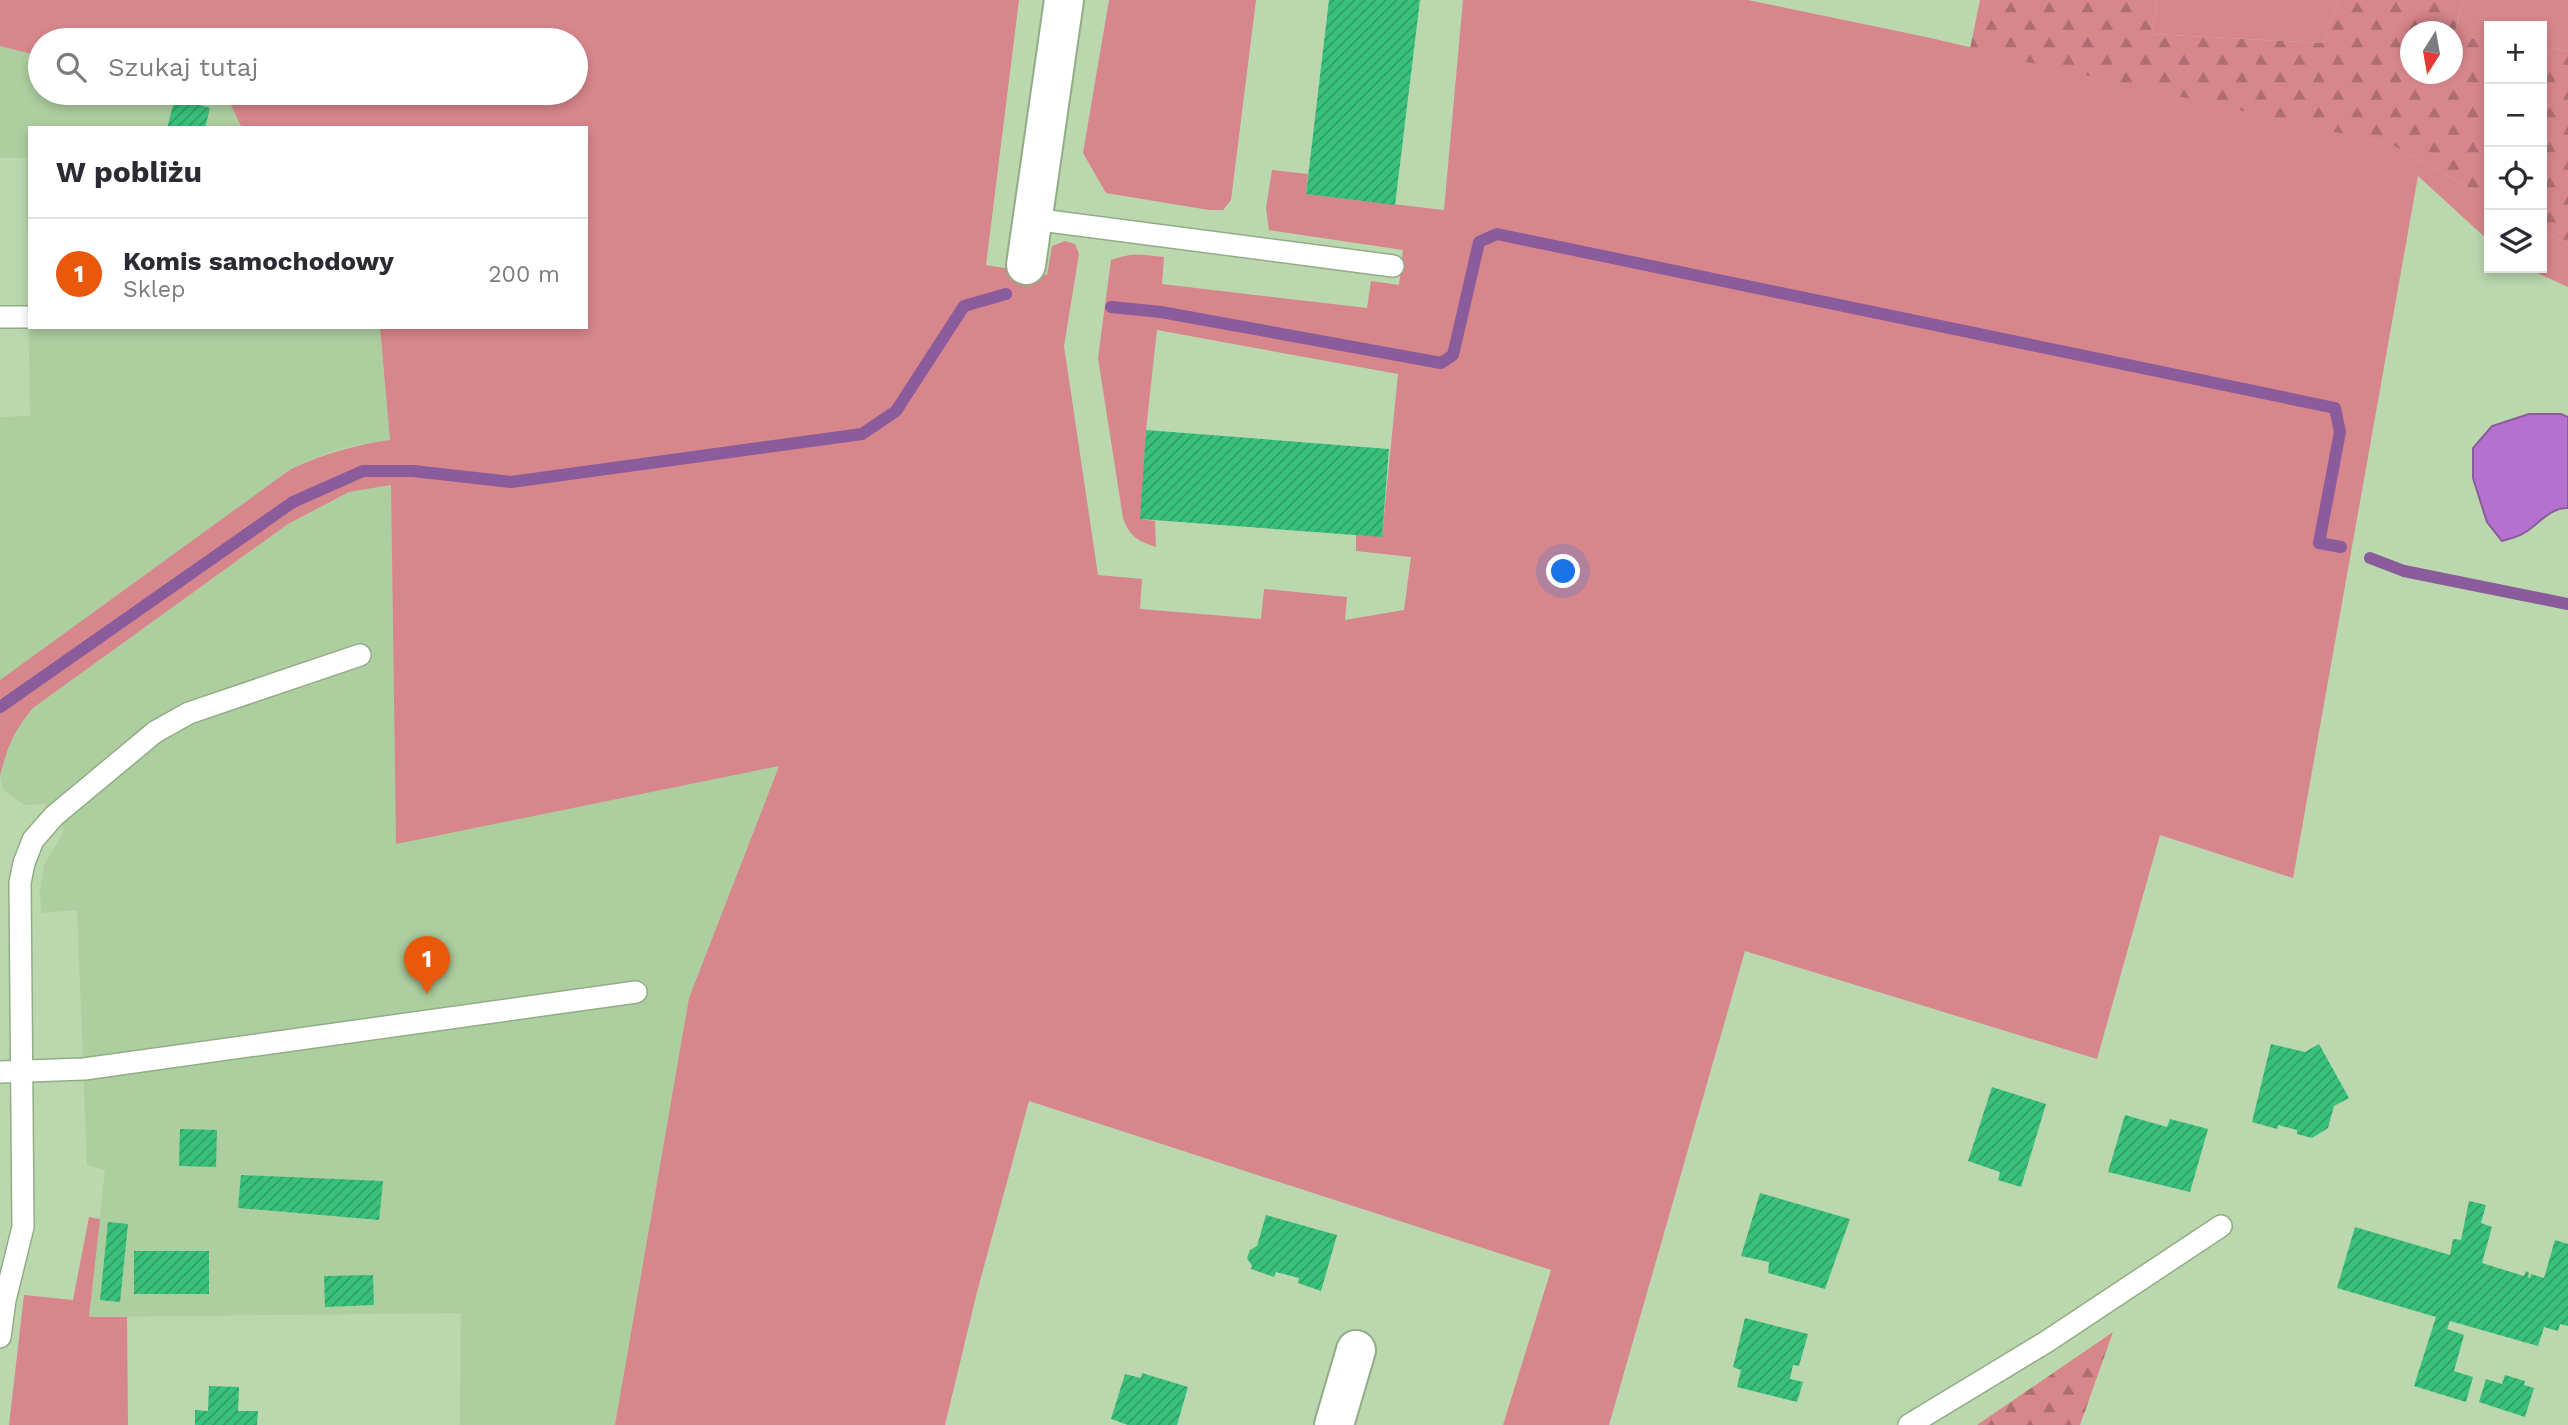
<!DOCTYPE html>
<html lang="pl">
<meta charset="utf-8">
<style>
:root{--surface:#fff;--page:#f7f7f7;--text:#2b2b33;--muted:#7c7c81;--line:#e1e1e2;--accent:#ea580c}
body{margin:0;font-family:"Work Sans",sans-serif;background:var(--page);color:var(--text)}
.controls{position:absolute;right:21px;top:21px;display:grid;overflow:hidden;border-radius:0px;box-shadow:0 4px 10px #0003}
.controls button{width:63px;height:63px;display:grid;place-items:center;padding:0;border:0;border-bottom:2px solid var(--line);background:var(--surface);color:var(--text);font:35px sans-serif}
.compass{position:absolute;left:2400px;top:21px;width:63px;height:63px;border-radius:50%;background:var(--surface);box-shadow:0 4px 10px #0003;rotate:191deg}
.you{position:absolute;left:1564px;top:572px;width:24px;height:24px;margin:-18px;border:5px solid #fff;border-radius:50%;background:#1a73e8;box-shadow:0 0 0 10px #1a73e833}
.badge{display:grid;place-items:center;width:46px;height:46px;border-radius:50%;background:var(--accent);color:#fff;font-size:23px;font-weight:700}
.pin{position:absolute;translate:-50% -58px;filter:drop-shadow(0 2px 4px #0008)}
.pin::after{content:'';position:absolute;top:37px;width:24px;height:21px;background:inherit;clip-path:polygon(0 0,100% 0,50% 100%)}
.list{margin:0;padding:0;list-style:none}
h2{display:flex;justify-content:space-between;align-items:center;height:91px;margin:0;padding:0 28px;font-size:30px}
h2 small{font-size:23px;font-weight:400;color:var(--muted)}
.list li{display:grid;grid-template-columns:46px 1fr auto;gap:21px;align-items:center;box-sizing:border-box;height:112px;padding:0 28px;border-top:2px solid var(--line)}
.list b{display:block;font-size:26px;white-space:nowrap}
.list p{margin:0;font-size:23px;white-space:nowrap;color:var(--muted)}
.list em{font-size:23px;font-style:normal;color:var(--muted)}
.icon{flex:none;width:38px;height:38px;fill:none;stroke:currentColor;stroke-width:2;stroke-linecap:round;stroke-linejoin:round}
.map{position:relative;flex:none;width:2568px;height:1425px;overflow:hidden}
.search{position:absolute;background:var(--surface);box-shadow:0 4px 10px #0003;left:28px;top:28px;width:560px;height:77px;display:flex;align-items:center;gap:18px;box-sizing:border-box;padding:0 24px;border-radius:38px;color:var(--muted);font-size:26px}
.panel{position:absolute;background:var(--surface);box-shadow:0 4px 10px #0003;left:28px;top:126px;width:560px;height:203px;border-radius:0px}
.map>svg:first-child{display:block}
.built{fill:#adce9f}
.green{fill:#d7868b}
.forest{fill:url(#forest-firs);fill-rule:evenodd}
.water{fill:#b670d0;stroke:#8a5c9b;stroke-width:2}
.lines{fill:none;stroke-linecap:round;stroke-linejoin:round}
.stream{stroke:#8a5c9b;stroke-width:12}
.building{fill:url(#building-hatch)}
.service-casing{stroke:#92ad86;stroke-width:24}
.minor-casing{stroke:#92ad86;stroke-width:42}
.service{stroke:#fff;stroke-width:21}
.minor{stroke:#fff;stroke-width:38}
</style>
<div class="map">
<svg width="2568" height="1425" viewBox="0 0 2568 1425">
<defs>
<pattern id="forest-firs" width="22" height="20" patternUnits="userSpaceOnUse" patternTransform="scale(1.75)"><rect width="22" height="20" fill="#d7868b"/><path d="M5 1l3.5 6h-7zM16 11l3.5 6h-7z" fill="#ae6e71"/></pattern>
<pattern id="building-hatch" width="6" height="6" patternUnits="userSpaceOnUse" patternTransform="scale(1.75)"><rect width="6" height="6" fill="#39c17b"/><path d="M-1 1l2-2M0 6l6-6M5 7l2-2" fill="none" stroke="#309d64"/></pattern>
</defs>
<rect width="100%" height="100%" fill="#bad7ae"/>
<path class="built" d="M0,46L40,56V93H200L228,99L242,128H30V327H380L390,441L355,445L325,454L291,469L0,680V417L30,416L26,158H0Z
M391,485L396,843L779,765L689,998L615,1425H460L461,1313L89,1317L105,1170L87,1165L77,910L41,913L40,890L44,865L65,829L45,804L24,805L3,790L0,775L5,753L13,733L33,708L288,524L349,492Z"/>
<path class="green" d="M0,0H1019L986,265L1047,275L1052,246L1065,241L1075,244L1079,254L1064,346L1098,575L1142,579L1140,609L1261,619L1264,589L1347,597L1345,620L1404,610L1411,557L1356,551V535L1382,536L1398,374L1157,330L1146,430L1141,519L1155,521L1156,547C1138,541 1130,537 1123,518L1098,358L1111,260C1133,252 1142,255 1164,257L1162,284L1367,308L1371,281L1399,285L1403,250L1269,230L1266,208L1272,170L1308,174L1306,194L1444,210L1463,0H1748L1926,37L2392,145L2489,199V241L2418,176L2293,878L2160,835L2097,1059L1745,951L1609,1425H1503L1551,1270L1029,1101L977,1292L945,1425H615L689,998L779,766L396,844L391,485L349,492L288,524L33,708C12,734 9,744 0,775V680L291,469C324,454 354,445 390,440L380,327H586V128H242L228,99L200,93H576V40H40V56L0,46Z
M1109,0H1256L1231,200L1223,210H1209L1106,193L1083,153Z
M2157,0H2339L2323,43L2152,34Z
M2463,0H2568V51L2542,47V26H2489V41L2454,37Z
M2542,229L2568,245V287L2526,268H2542Z
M89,1217L100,1219L89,1317H127L128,1425H9L24,1295L73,1300Z"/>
<path class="forest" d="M1980,0H2157L2152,34L2323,43L2339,0H2463L2454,36L2489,41V199L2392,145L1970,49ZM2410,32H2452V74H2410Z
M2542,47L2568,51V245L2542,229Z
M2113,1332L2080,1425H1977Z"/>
<path class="water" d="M2529,414H2561L2568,417V508C2550,507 2538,525 2524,533C2518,537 2509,539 2502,541L2487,522L2473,478V448L2492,426Z"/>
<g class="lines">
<path class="stream" d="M1111,307L1161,312L1441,363L1453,355L1479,242L1497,234L2335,408L2340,432L2319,543L2341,547
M2370,558L2404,571L2568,604
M0,707L293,502L363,471H413L511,482L862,434L896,411L964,306L1006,294"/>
</g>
<path class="building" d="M1329,0H1420L1395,205L1306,194Z
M175,98L210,108L205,128H167Z
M1146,430L1389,449L1382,537L1140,519Z
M2271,1044L2305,1052L2319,1044L2349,1098L2334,1106L2328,1128L2312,1138L2297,1134V1130L2278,1125L2277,1129L2252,1122Z
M1992,1087L2046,1104L2021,1187L1998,1180L2000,1172L1968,1161Z
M2125,1115L2167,1127L2170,1119L2208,1129L2190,1192L2108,1172Z
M180,1129L217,1130L216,1167L179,1166Z
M241,1175L383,1181L379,1220L238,1208Z
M1760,1193L1850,1219L1825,1289L1768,1273L1769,1262L1741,1256Z
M2469,1201L2486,1205L2481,1223L2492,1227L2482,1263L2524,1276L2526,1271L2529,1273L2528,1277L2530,1278L2531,1274L2544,1278L2555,1240L2568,1244V1326L2560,1324L2558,1331L2544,1327L2538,1346L2450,1321L2447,1329L2464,1335L2454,1371L2473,1377L2466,1402L2414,1386L2436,1317L2337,1288L2355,1227L2450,1255L2453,1239L2461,1240Z
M1266,1215L1337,1235L1321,1291L1298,1283L1299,1278L1276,1272L1274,1277L1251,1269L1252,1266L1247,1258L1250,1250L1257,1246Z
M108,1222L128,1224L120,1302L100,1300Z
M134,1251H209V1294H134Z
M373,1275L374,1305L325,1307L324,1276Z
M1745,1318L1808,1334L1799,1366L1793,1365L1790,1379L1803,1382L1797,1402L1737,1387L1741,1370L1733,1367Z
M1142,1373L1188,1387L1177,1425H1128L1111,1419L1125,1374L1141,1378Z
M2505,1375L2525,1381L2524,1385L2534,1388L2525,1417L2479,1402L2486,1379L2502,1384Z
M209,1386L239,1387L238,1411H258L257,1425H195V1410L208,1411Z"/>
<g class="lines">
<defs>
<path id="service" d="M1033,219L1393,266
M0,317H30
M0,1072L84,1069L636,992
M0,1337L5,1300L23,1227L20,883L24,863L33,840L54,816L155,732L189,713L360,655
M1909,1425L2046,1342L2221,1226"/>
<path id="minor" d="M1026,265L1064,0
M1334,1425L1356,1350"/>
</defs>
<use href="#service" class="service-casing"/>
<use href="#minor" class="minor-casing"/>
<use href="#service" class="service"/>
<use href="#minor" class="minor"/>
</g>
</svg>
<div class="controls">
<button>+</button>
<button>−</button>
<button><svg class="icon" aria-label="locate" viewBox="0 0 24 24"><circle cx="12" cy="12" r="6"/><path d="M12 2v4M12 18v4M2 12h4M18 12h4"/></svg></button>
<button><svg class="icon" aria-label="layers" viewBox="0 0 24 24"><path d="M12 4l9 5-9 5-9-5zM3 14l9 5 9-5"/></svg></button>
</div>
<svg class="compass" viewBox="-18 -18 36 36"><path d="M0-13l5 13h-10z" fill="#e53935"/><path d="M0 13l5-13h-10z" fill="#7c7c81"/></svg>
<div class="you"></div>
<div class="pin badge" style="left:427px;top:994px">1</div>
<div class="search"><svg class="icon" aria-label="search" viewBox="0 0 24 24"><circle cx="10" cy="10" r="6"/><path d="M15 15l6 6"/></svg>Szukaj tutaj</div>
<section class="panel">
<h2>W pobliżu<small></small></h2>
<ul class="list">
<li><span class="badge">1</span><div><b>Komis samochodowy</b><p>Sklep</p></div><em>200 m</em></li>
</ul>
</section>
</div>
